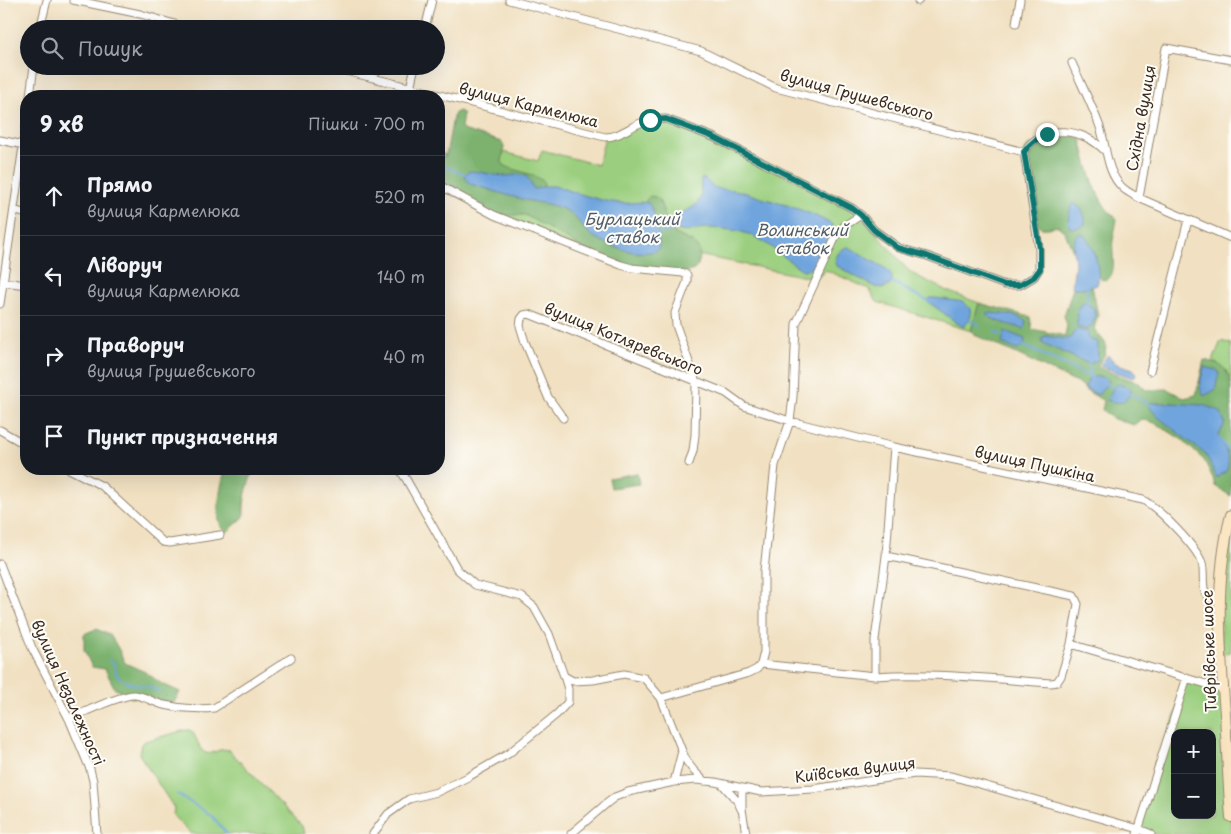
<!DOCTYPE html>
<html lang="uk">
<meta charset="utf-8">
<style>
:root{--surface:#171b24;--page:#20242c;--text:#f1f3f6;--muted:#9ea1a6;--line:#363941}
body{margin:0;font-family:"Playpen Sans",sans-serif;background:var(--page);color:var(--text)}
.controls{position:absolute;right:15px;bottom:15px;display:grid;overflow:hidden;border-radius:10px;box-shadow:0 5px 20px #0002}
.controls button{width:45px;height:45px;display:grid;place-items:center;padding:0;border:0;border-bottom:1px solid var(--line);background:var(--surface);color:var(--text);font:25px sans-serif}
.stop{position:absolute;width:15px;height:15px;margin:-11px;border:4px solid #0f766e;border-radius:50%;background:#fff}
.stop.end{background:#0f766e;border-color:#fff;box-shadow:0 1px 5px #0008}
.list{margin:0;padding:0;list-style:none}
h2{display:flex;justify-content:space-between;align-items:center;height:65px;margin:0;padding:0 20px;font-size:21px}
h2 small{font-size:16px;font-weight:400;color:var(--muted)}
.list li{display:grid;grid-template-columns:32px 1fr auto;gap:15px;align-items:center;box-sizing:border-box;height:80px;padding:0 20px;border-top:1px solid var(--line)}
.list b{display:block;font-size:19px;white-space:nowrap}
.list p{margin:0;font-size:16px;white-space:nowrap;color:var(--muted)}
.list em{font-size:16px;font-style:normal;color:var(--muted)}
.icon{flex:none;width:28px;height:28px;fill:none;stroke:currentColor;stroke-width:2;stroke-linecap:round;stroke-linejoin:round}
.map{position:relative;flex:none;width:1231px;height:834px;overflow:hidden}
.search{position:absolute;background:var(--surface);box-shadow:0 5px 20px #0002;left:20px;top:20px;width:425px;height:55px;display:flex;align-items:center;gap:12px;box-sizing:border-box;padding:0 18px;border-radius:28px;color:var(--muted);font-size:19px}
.panel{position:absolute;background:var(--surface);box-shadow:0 5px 20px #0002;left:20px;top:90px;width:425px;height:385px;border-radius:20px}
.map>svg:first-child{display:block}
.green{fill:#9bcf7f;stroke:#6b7c4e;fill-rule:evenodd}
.forest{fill:#7cb26e;stroke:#5c6e46}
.water{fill:#70a4dd;stroke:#56677e}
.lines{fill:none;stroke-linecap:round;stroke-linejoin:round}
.stream{stroke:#70a4dd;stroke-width:2}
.minor-casing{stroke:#968670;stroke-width:9}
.secondary-casing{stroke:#968670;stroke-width:12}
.minor{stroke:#fff;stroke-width:7}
.secondary{stroke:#fbe6c4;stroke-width:10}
.route{stroke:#0f766e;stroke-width:6}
.labels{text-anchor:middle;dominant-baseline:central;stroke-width:4;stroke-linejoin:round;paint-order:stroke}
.street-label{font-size:15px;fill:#3b2a1e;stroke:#fdfcf7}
.water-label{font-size:16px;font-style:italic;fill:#505b6a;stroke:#fdfcf7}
</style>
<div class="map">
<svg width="1231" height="834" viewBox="0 0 1231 834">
<rect width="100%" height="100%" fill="#fdfcf7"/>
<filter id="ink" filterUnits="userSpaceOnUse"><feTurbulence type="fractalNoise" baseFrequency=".02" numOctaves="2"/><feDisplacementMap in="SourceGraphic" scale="10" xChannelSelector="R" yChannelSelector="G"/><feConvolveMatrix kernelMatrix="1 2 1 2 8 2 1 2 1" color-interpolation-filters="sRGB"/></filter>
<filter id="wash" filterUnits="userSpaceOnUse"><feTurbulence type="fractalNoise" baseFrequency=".0096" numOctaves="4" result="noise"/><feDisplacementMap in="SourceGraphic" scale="20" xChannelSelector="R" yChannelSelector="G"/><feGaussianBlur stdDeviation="1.12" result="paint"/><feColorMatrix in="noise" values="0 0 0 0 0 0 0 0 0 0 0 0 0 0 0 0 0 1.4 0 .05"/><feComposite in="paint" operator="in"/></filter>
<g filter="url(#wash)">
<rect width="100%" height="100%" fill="#f1e1c2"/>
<path class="green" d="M675,122L852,208L874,230L906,268L913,274L947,291L979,303L971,331L877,302L869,289L826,270L817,278L801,276L693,254L632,268L494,215L439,185V152L446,155L451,138L538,161L542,150L598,165L605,137L640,123Z
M1221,341L1231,344V383L1226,370L1212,362Z
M1231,515V652L1221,653L1220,599Z
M1187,677L1223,689L1225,715L1231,714V834H1151L1139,829ZM1175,733H1212V815H1175Z
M186,730H190C197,735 199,751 206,753C212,756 218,747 229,750L302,826L304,834H191L175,818L173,815L174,808L139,754L141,744L145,741Z"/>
<path class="forest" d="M459,111L463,114L461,128L463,130L502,142L504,147L502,162L503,164L507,167L535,176L543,181L544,184V188L564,209L572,214L588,227L646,204V200L650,196L656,197L660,201L667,224L674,233L694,243L696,246L699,250L700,257L698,265L694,270L683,273L632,268L583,248L525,215H494L446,189L439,181V159L446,155L453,117L456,112Z
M1060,131L1081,139C1087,163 1092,187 1106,208C1109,212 1114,215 1117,219C1116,226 1114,233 1113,240C1111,252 1118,272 1107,280L1101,279L1099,276L1086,240L1073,247L1075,256L1066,235L1064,231L1058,226C1054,227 1046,229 1042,228C1032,224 1026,164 1024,152L1028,146Z
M1092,286L1098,315L1094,329L1106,344L1105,354L1097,367L1139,383L1146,390L1167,389L1184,398L1196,395L1204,360C1222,364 1225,366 1231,383V496L1215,486L1213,478L1204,460L1181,439L1155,423L1141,419L1134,425L1114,419L1102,410L1104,401L1085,390L1083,386L1019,355L977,336L971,331L979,303L1030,317L1032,329L1065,336L1067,325L1064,316L1073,288Z
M225,469C235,469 244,471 253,471C247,487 243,499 244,517L227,532C226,531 222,528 221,526C214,512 222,483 225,469Z
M637,473L639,484L611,488L609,478Z
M96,629L110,635L118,648L125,663L145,672L162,684L180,692L173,704L144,696L131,698L125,692L115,689L105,669L92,667L84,650V634Z"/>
<path class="water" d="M469,171C481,171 493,176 505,176C512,176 519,173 525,176C531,179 530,185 534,189L547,186H554C576,192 598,201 620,203C630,204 639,201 648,203C655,210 655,222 657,232C658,236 660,243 659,247C658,251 653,252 649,252C632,255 606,245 591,235C580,227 579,216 563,209C552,204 539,203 526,200C507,196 489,189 470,184L465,178V174Z
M702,178C709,180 709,186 716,188C724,190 732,189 740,191C748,193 757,197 765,199C787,205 811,212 831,224L833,226V235L820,263L815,268L803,270C781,257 762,235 737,231C726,229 716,228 706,228C695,229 686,235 676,229C673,208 691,214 699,201C704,193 698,185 702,178Z
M1072,203C1081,206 1086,214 1085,224C1081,228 1075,228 1070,228C1066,220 1070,211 1072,203Z
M1080,233C1093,238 1102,272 1097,285C1089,288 1082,288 1073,288L1072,285L1075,265L1073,244L1076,237Z
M849,247L888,270L892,277V282L890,285L884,288L875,287L837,266C833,258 840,248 849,247Z
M930,298H935L964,302L970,309L971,316L964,327L960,325L927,301Z
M1084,303C1086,304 1091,306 1093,307C1098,313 1093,324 1089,329H1084L1077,326L1078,307L1082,304Z
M988,313C1000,314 1017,313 1026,322L1024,329L997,321L988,316Z
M1076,329L1088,332L1089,339L1098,342V360L1089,364L1045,344L1042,341V338L1046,336L1066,339L1071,337Z
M1005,331L1025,339L1024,345L1017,350L1002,343Z
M1107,356H1109L1115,363L1133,369L1137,373L1133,378L1100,366Z
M1204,367L1217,370L1219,373L1215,390L1204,396C1197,387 1202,377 1204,367Z
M1091,377H1103L1109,381L1098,395L1085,388L1088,380Z
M1119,384L1132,389C1126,403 1120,405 1107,400L1114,387Z
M1148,403H1171L1203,405L1220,411L1225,423L1218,437C1225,447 1231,459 1227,470C1225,473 1220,475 1217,478L1206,455L1158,417L1151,409Z"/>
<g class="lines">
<path class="stream" d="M439,165L465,174
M656,233L658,234L678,229
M892,282L930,302
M1087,307V287
M968,319L979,325
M995,332L1004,336
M1022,345L1093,378
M1089,363L1091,377
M1106,384L1115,388
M1129,394L1150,404
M1217,436L1231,454
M109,660L114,664L117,676L122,679
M126,681L132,684L148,687L160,691
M177,794L211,815L227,834"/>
</g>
</g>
<g filter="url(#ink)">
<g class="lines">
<defs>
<path id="minor" d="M73,0L140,14L192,29
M509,0L701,51L776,88L1024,152C1043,122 1084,128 1106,152
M918,1L919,0
M1016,23L1020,0
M40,29L47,0
M425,29L432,0
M1072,63C1081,84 1092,105 1100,127C1107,147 1106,173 1123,188C1127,192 1134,195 1139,198L1231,238
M326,66L605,137C618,137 627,129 638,124C647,120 656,119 666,119L713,137L852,208L861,215L874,230L899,248L927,256L1005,285H1020L1034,277L1039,269V249L1024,152
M30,96L34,66
M403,96L410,88L415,66
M0,140L24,145
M439,185L494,215L621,265L632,268L683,273L687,275V282L675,313L676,325L696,382L695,435L693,451L689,463
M1139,198L1166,48L1231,60
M14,210L26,214
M4,282L26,285
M0,304L26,126
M1150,371L1188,220
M563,418L548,397L525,342L520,326L521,319L524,315L529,314L726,393L744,406L790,421L894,447L1143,500C1158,508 1196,546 1202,563C1205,572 1201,586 1206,594C1209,598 1215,599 1220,599
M0,430L26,445
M69,469L102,486L163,542L170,543L220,535
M399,469L406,479L457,569L475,585L522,597L534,607L549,634L564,676L573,681L593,680L624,674L644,678L661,698L682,751L687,762L694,771L704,781
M0,564L32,648L69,719L90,769L93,781L97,834
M1071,644L1223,689
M761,664L764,652V571L775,465L790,421L793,397L796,324L838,232L844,226L861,215
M875,676V640L886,556L894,447
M661,698L749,673L757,669L761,664L875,676C933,672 993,679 1051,683L1057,682L1061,676L1071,644L1078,604L1074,596L886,556
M69,719C82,713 122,694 135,695C145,696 154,703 164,705C178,708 200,710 214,708L291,658
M674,782L682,751
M722,784L738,802L741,809
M742,788V809L746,834
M373,834L388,814L409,799L437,792L468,777L508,754L557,714L568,702V689L564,676
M571,834L606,804L615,797L628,792L674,782L696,780L715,782L761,792L813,789L915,774L951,776L1139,829L1151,834
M1137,834L1187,677"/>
<path id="secondary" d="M1231,515C1214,580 1220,648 1225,714C1227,748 1228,782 1231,817"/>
</defs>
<use href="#minor" class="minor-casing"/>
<use href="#secondary" class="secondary-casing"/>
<use href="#minor" class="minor"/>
<use href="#secondary" class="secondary"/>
</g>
</g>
<g class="lines" filter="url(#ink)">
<path class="route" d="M650,120L666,119L713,137L852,208L861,215L874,230L898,248L927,256L1005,285H1020L1034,277L1040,269V249L1024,152C1030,143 1037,138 1047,134"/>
</g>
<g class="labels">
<g class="street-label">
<text transform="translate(857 94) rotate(15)">вулиця Грушевського</text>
<text transform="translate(529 104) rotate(14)">вулиця Кармелюка</text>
<text transform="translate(1140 118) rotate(-80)">Східна вулиця</text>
<text transform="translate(624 338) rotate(22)">вулиця Котляревського</text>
<text transform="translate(1035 463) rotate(12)">вулиця Пушкіна</text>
<text transform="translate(1208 651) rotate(-92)">Тиврівське шосе</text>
<text transform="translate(69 692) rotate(66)">вулиця Незалежності</text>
<text transform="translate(855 769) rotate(-7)">Київська вулиця</text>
</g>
<g class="water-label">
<text x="632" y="218">Бурлацький<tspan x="632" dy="18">ставок</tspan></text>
<text x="802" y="229">Волинський<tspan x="802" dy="18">ставок</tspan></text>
</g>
</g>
</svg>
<div class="controls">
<button>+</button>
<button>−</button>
</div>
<div class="stop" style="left:650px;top:120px"></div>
<div class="stop end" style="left:1047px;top:134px"></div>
<div class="search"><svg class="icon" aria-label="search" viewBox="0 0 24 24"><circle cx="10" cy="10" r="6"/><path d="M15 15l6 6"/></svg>Пошук</div>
<section class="panel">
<h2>9 хв<small>Пішки · 700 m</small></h2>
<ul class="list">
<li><svg class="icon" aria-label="ahead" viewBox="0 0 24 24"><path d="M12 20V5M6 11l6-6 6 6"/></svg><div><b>Прямо</b><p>вулиця Кармелюка</p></div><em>520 m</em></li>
<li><svg class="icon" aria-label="left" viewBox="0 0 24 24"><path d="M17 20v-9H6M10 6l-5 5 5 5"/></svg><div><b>Ліворуч</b><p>вулиця Кармелюка</p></div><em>140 m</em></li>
<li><svg class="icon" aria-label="right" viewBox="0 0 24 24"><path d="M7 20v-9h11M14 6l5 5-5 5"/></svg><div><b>Праворуч</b><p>вулиця Грушевського</p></div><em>40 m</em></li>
<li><svg class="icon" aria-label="arrive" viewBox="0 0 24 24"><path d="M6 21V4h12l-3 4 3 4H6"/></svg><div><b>Пункт призначення</b></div></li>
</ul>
</section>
</div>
